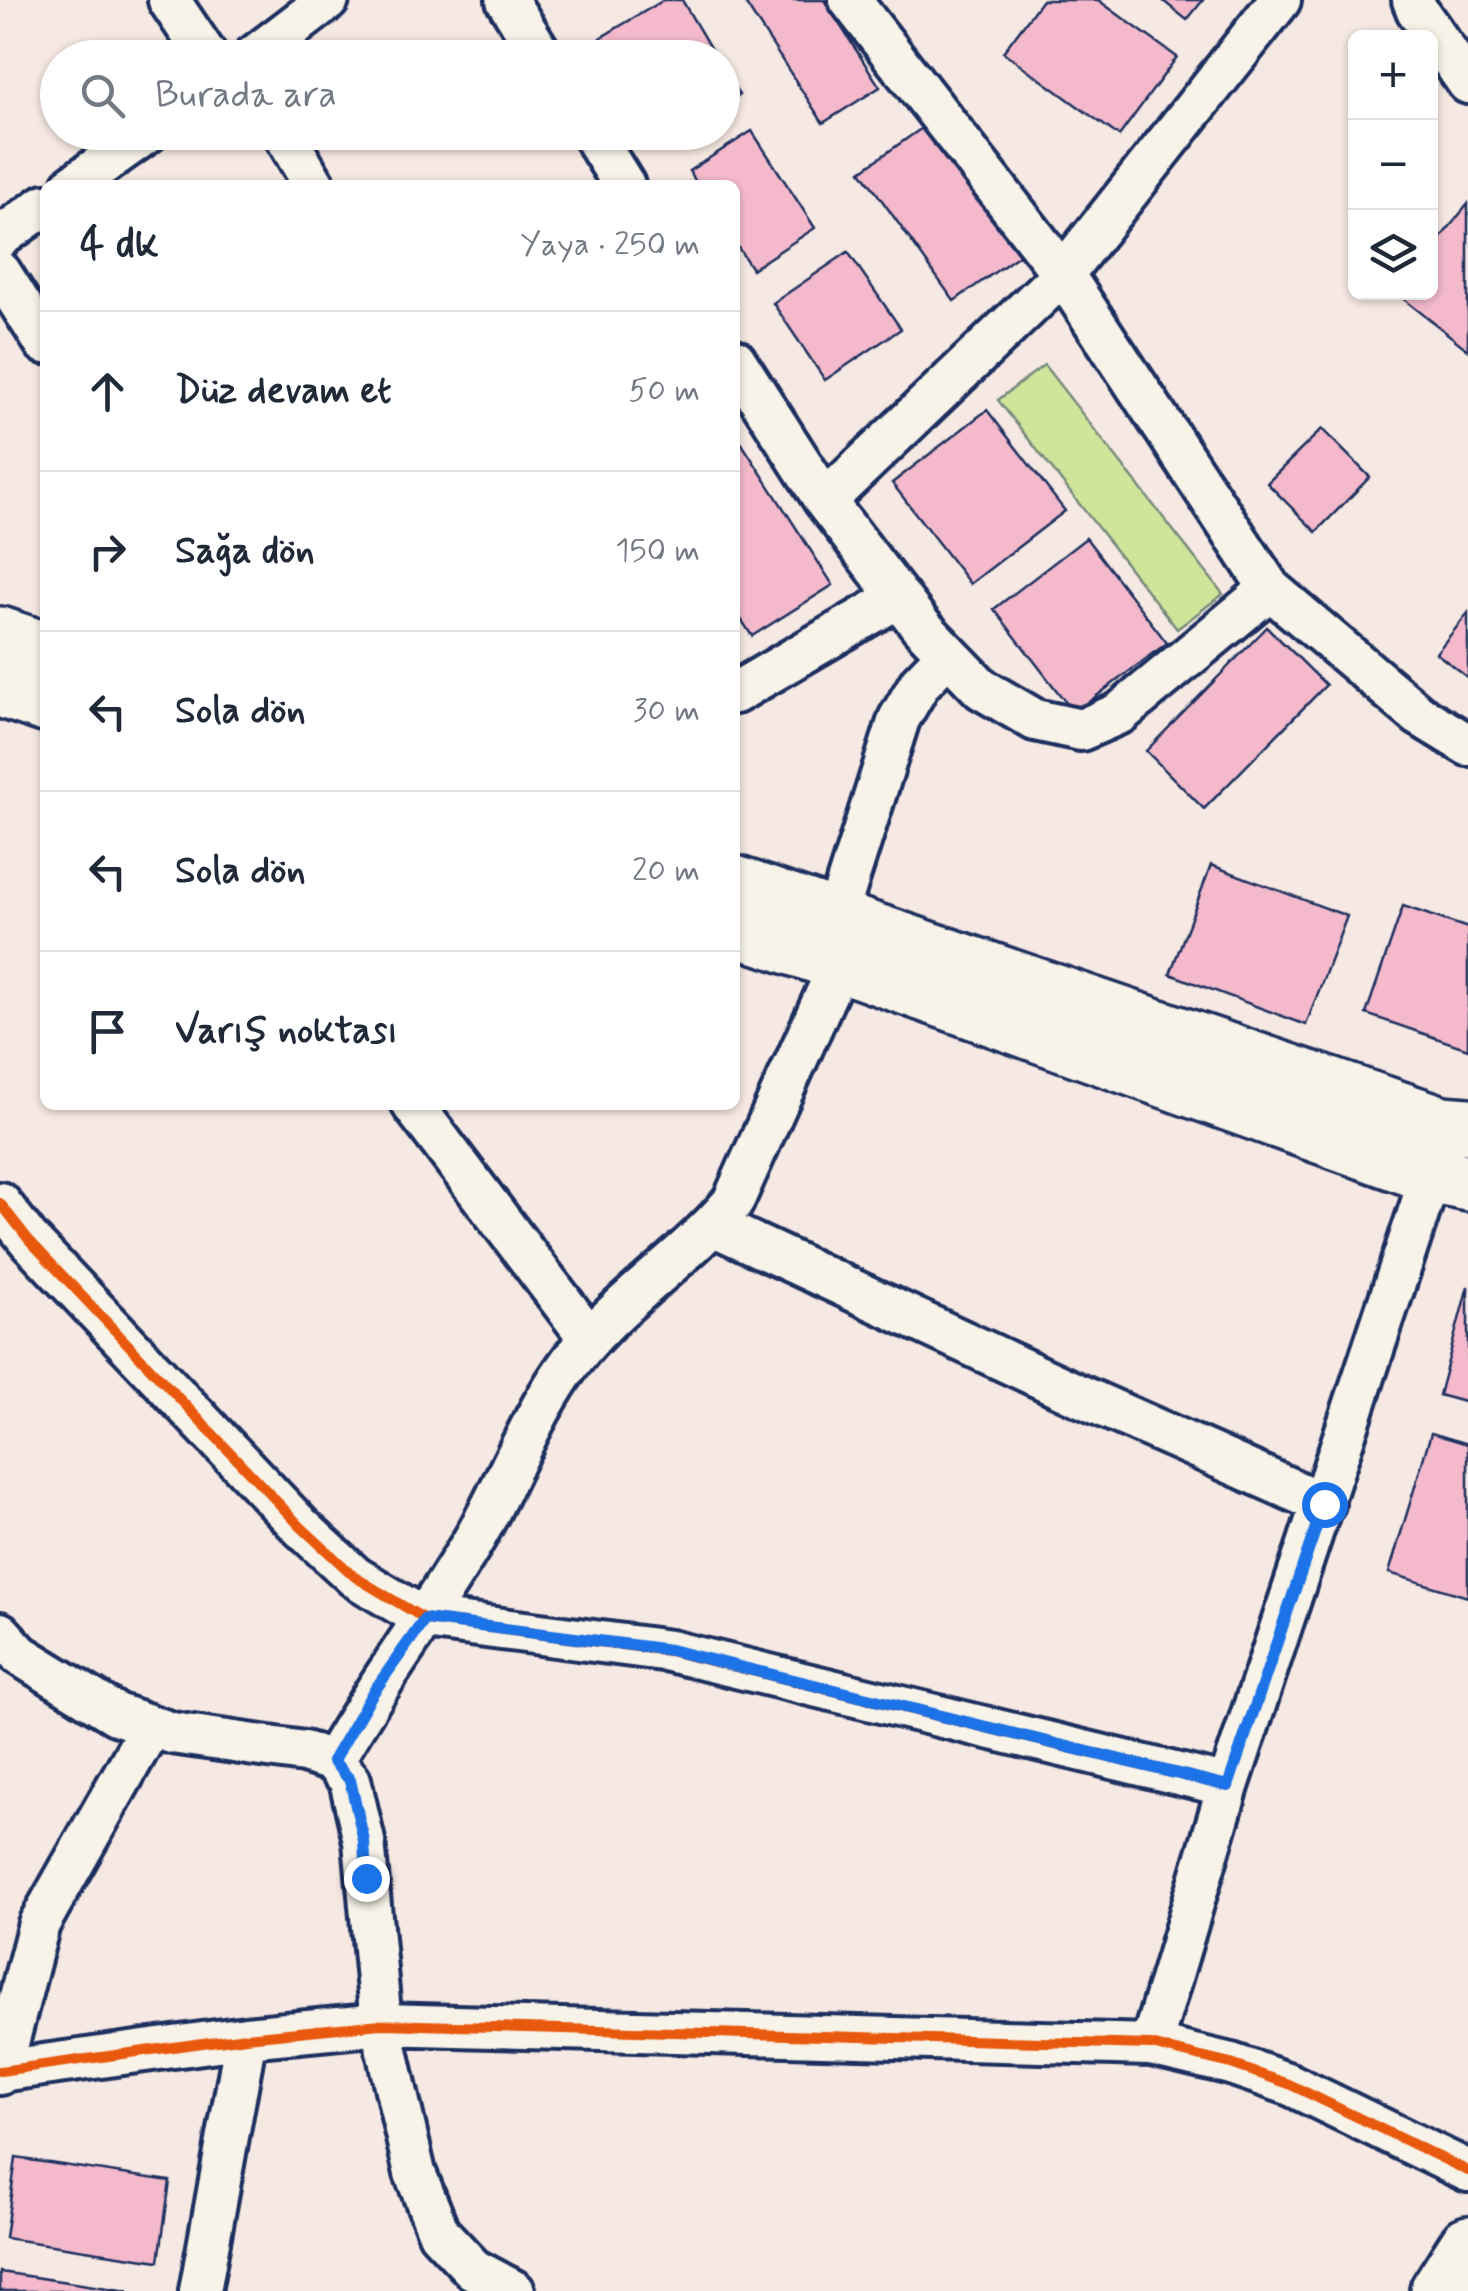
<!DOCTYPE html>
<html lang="tr">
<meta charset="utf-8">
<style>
:root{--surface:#fff;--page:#f2f2f3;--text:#1f2937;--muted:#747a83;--line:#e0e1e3}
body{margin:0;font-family:Mynerve,sans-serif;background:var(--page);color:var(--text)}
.controls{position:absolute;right:30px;top:30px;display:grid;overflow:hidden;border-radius:15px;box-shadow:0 2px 8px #0004}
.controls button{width:90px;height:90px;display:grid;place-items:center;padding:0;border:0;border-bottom:2px solid var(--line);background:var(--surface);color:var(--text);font:50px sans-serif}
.stop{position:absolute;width:30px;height:30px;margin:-22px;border:8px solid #1a73e8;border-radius:50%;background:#fff}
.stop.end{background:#1a73e8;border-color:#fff;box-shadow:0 2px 10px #0008}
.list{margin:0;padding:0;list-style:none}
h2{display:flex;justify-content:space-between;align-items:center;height:130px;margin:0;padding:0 40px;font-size:42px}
h2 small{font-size:32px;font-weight:400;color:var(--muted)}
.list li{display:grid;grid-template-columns:65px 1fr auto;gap:30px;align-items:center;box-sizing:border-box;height:160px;padding:0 40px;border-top:2px solid var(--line)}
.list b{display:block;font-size:38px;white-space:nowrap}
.list em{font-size:32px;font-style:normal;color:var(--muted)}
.icon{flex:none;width:55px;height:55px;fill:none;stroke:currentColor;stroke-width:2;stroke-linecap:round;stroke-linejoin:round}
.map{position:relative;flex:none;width:1468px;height:2291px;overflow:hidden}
.search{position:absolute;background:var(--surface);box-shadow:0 2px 8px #0004;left:40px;top:40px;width:700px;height:110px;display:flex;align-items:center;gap:25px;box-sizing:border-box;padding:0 35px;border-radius:55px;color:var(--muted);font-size:38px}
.panel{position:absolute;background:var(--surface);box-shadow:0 2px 8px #0004;left:40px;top:180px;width:700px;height:930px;border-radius:15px}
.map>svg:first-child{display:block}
.green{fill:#d0e59a;stroke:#768a7c;stroke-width:2.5}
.building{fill:#f4bacb;stroke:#1b2f5e;stroke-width:2.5}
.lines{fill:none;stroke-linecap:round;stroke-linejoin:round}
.street-casing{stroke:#1b2f5e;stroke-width:48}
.secondary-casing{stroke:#1b2f5e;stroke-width:62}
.primary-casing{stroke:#1b2f5e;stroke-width:62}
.street{stroke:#f7f3e8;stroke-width:40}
.secondary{stroke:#f7f3e8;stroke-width:55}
.primary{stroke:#f7f3e8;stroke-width:55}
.cycleway-casing{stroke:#f7f3e8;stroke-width:16}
.cycleway{stroke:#e8590c;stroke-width:10}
.route{stroke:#1a73e8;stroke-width:12}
</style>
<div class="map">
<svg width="1468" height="2291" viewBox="0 0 1468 2291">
<rect width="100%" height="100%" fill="#f6e8e2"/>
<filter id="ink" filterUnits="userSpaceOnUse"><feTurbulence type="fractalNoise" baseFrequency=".01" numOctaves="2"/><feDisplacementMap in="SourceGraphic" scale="20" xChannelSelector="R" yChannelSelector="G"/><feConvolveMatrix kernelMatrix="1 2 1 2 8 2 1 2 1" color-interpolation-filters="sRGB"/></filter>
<g filter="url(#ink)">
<path class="green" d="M1044,365L1223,594L1177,629L998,400Z"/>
<path class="building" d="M664,0H682L716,58H612L600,38Z
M743,0H824L880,87L823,123Z
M1042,0H1098L1177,57L1119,136L1003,52Z
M1162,0H1203L1187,20Z
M722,68L739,95L722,105Z
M946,111L1039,241L954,301L861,171Z
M752,131L815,228L752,269L735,243V185H698L689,171Z
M1468,204V350L1396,293L1430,292V251Z
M848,252L901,329L825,380L773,303Z
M987,410L1065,511L970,584L892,483Z
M1322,429L1370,477L1316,532L1267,483Z
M735,433L833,585L752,636L735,610Z
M1086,538L1167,643L1074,713L994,609Z
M1468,613V678L1436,653Z
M1267,627L1326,685L1204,809L1146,751Z
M1211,865L1347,916L1306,1025L1170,974Z
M1403,906L1468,928V1049L1366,1014Z
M1468,1286V1403L1439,1395Z
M1431,1433L1468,1444V1597L1389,1573Z
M16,2158L170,2181L159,2261L5,2238Z
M0,2272L128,2291H0Z"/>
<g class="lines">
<defs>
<path id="street" d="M169,0L208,58
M507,0L543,58
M850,0L1063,274L1270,589L1419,715L1468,745
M1413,0L1417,10L1468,83
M252,58L328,0
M283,132L314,185
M591,132L624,185
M73,185L148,132
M0,237L45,205
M0,272L45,343
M735,360L825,501L921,626L982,689L1035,720L1081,730L1120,713L1270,589
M825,501L1063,274L1280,0
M735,693L899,597
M836,918L899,719L920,683L948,654
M413,1105L590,1339
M0,1203L29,1240L301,1527L355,1577L425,1619L670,1651L1228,1786
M713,1225L1076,1394L1324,1504
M0,1633L20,1655L116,1714L172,1733L304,1752L333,1761L350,1780L364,1841L381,2024L415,2173L439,2233L473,2269L514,2291
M333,1761C377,1683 431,1613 476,1536C506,1483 528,1424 562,1374C608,1306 681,1264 733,1202L840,963
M1151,2045L1228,1786L1431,1175L1437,1147
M0,2071L246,2037L381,2024L1151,2045L1231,2064L1289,2084L1468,2171
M0,2074L39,1924L151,1726
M200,2291L246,2037"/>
<path id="secondary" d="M1438,2291L1468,2244"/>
<path id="primary" d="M0,635L45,650
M0,689L45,704
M735,884L1442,1124L1468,1126
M735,928L840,963L1431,1175L1468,1183"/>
</defs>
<use href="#street" class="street-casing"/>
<use href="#secondary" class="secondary-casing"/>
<use href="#primary" class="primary-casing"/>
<use href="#street" class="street"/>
<use href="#secondary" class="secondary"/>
<use href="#primary" class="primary"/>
<defs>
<path id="cycleway" d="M0,1203L29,1240L301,1527L355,1577L425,1619L670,1651L1228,1786
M0,2071L246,2037L381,2024L1151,2045L1231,2064L1289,2084L1468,2171"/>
</defs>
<use href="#cycleway" class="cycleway-casing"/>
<use href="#cycleway" class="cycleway"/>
</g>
</g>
<g class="lines" filter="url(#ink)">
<path class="route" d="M366,1878L364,1841L350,1780L333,1761L372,1694L425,1619L670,1650L1228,1786L1324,1504"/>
</g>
</svg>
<div class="controls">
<button>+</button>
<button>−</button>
<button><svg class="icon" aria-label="layers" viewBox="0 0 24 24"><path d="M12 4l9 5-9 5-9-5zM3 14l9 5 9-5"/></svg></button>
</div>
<div class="stop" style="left:1324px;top:1504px"></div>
<div class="stop end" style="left:366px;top:1878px"></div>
<div class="search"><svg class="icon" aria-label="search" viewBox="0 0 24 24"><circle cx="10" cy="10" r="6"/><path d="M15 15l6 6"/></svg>Burada ara</div>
<section class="panel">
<h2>4 dk<small>Yaya · 250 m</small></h2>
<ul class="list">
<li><svg class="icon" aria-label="ahead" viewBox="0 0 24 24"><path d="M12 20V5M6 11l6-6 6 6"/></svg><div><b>Düz devam et</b></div><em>50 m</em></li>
<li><svg class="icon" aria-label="right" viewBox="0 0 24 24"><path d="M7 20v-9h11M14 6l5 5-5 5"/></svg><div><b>Sağa dön</b></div><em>150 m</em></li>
<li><svg class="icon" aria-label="left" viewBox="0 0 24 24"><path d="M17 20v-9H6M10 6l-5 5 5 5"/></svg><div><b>Sola dön</b></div><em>30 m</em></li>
<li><svg class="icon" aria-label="left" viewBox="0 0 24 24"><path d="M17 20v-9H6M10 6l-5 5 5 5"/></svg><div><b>Sola dön</b></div><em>20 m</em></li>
<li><svg class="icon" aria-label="arrive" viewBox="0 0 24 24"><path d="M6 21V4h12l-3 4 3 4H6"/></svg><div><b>Varış noktası</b></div></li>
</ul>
</section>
</div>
